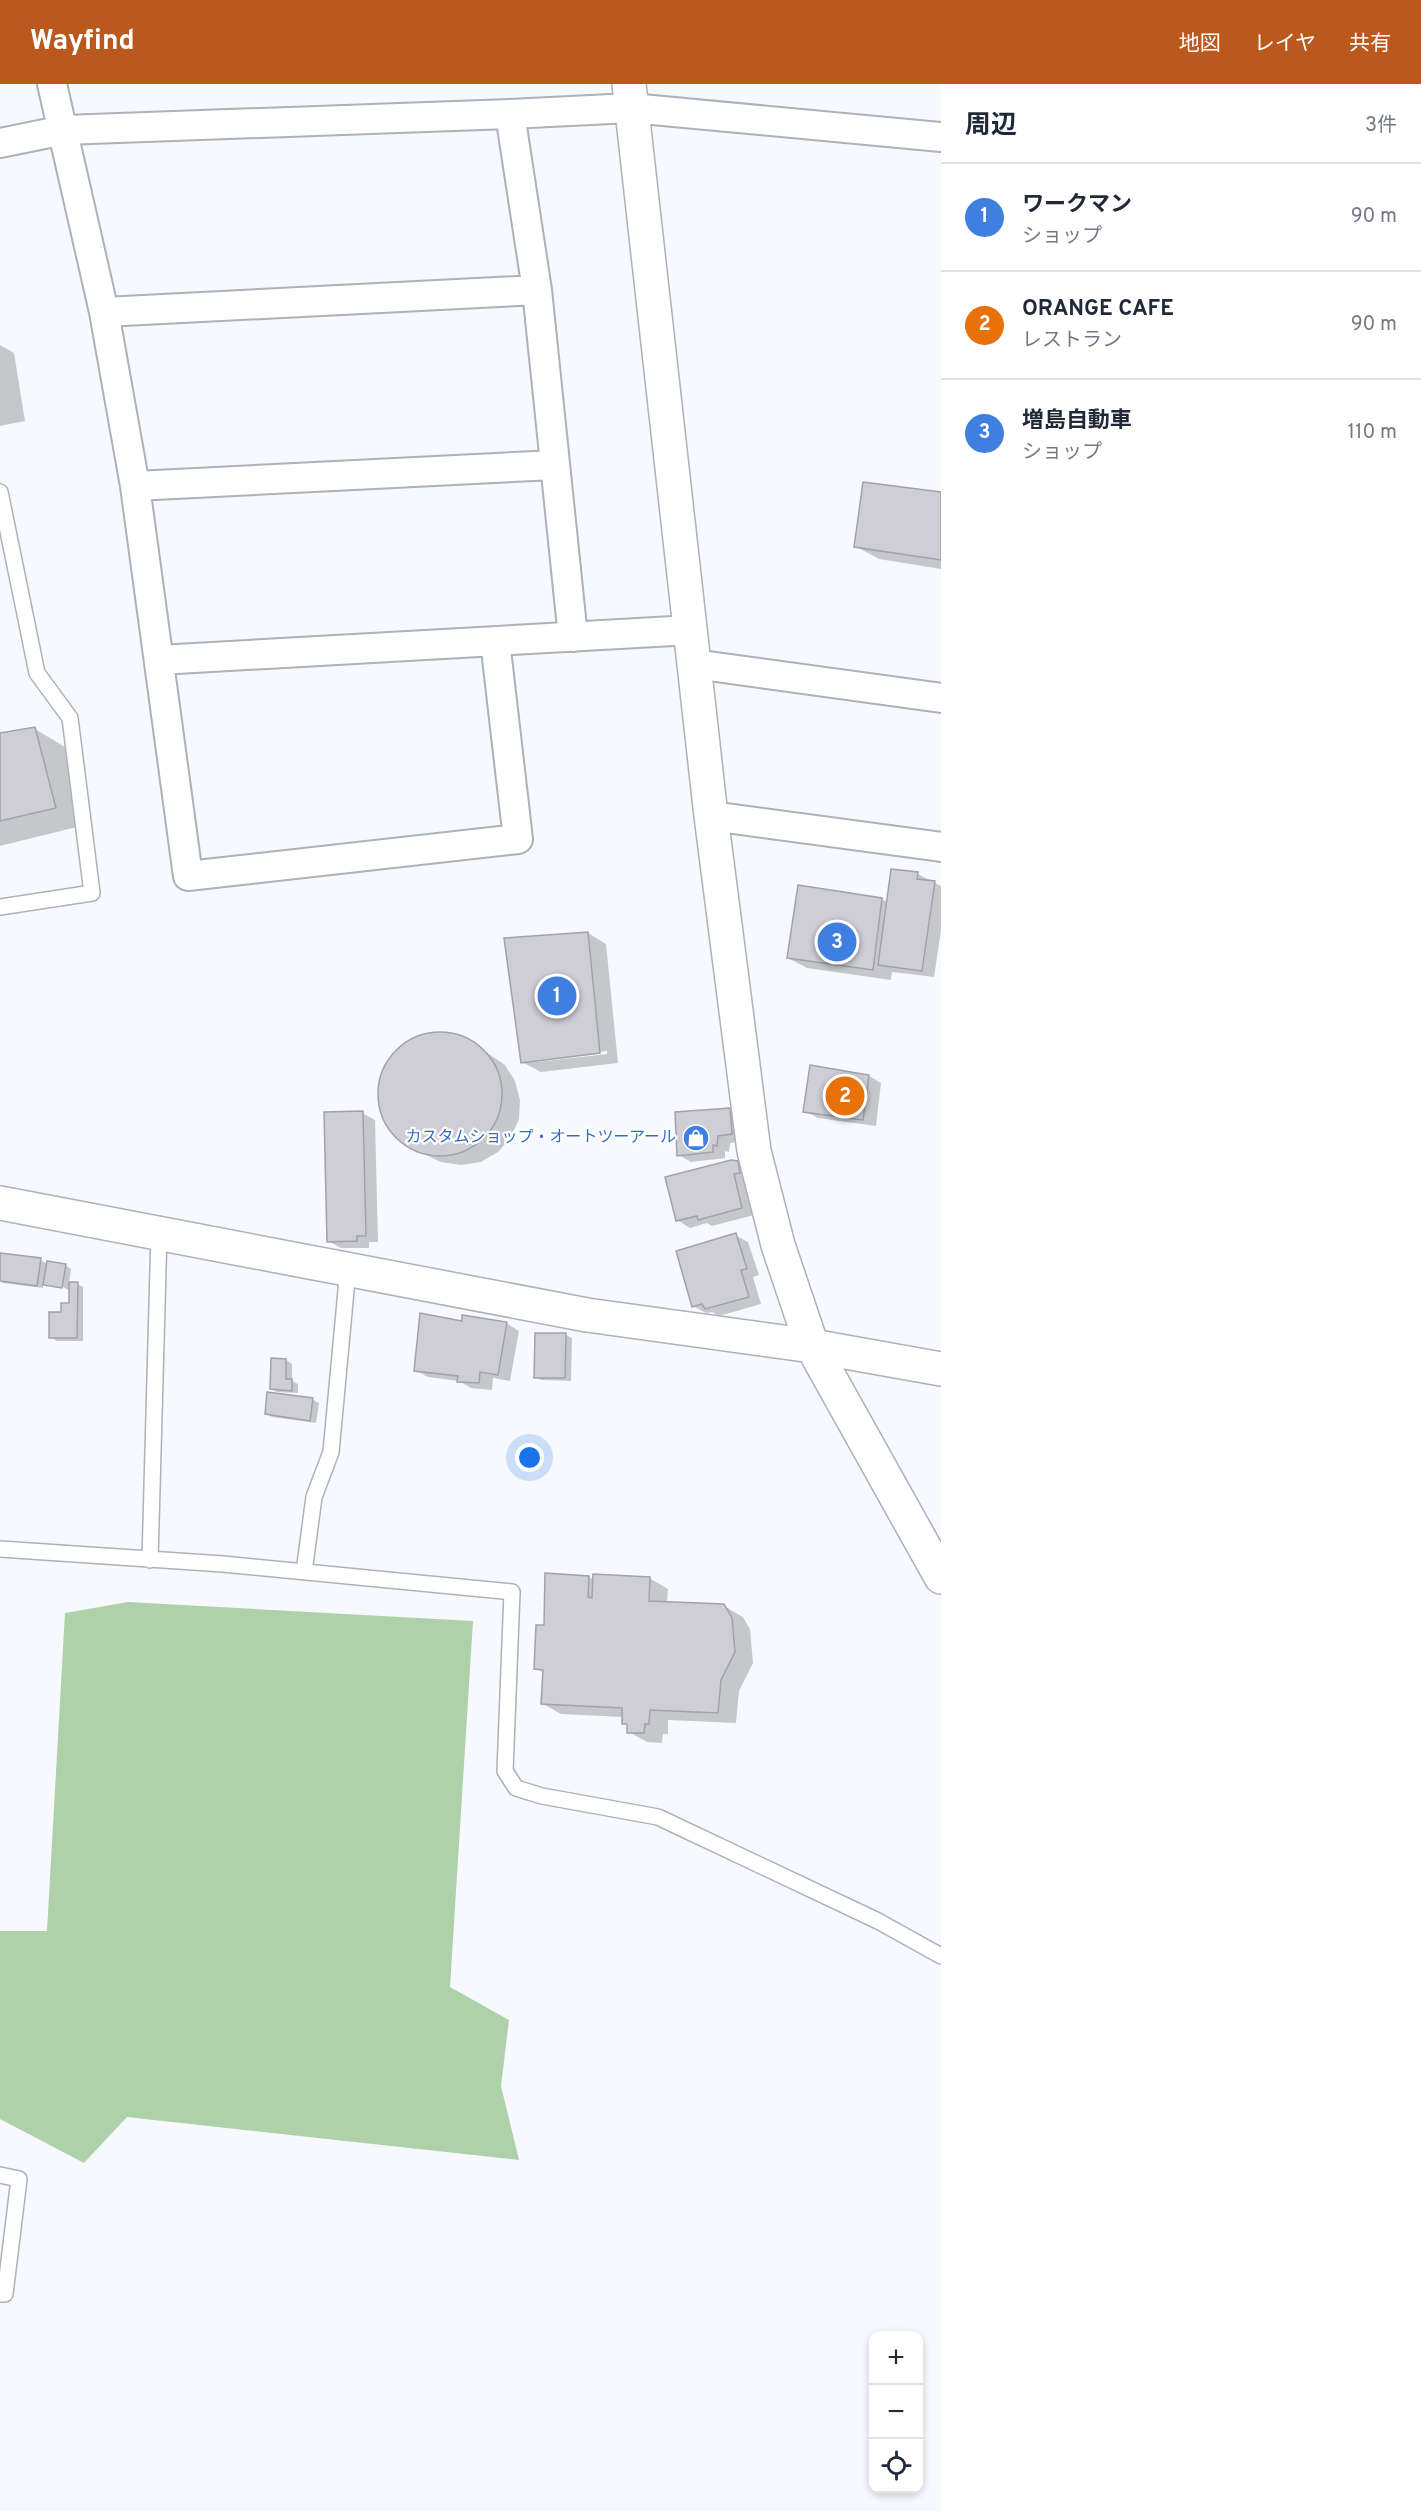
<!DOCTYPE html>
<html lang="ja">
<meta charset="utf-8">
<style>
:root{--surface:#fff;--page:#f2f2f3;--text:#1f2937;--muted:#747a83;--line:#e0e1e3;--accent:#ba581d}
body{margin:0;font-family:Overpass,"Noto Sans JP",sans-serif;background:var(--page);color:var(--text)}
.controls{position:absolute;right:18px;bottom:18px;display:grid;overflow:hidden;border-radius:12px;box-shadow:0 3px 9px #0003}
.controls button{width:54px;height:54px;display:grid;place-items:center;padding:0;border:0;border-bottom:2px solid var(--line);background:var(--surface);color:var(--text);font:30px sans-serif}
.you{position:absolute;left:530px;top:1374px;width:21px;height:21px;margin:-15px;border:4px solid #fff;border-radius:50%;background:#1a73e8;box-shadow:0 0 0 9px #1a73e833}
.badge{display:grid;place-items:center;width:39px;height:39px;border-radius:50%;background:var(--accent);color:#fff;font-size:20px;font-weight:700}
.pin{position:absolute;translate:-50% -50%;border:3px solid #fff;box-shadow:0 2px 6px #0006}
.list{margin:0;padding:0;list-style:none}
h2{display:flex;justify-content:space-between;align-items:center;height:78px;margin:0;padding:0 24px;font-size:26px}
h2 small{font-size:20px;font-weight:400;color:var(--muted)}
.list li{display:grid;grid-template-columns:39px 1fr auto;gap:18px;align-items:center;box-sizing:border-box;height:108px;padding:0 24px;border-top:2px solid var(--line)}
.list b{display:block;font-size:22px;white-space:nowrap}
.list p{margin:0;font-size:20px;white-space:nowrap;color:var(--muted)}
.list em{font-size:20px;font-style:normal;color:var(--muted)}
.icon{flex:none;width:33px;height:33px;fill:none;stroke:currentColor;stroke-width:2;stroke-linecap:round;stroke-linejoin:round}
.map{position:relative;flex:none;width:941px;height:2427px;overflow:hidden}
header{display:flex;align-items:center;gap:36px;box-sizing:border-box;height:84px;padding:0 30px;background:var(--accent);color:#fff}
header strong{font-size:28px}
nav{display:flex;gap:33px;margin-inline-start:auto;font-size:21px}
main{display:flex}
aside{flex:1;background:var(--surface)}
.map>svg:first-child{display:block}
.forest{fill:#aed1aa}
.shadow{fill:#0003;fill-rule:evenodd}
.building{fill:#cfced7;stroke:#a2a1a9;stroke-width:1.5}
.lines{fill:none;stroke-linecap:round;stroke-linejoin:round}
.service-casing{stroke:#adb1b8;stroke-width:18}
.minor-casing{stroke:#adb1b8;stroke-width:32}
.tertiary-casing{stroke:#adb1b8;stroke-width:36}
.service{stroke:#fff;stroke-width:15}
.minor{stroke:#fff;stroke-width:28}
.tertiary{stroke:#fff;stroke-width:33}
.labels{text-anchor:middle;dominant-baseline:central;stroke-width:4.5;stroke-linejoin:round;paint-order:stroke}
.shop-label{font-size:16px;fill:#366cbe;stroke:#fff;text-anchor:end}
</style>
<header>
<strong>Wayfind</strong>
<nav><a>地図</a><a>レイヤ</a><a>共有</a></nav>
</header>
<main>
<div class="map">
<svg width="941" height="2427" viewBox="0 0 941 2427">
<rect width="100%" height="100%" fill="#f7f9fe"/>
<path class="forest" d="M128,1518L473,1537L450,1903L509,1936L501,2002L519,2076L127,2033L84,2079L0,2035V1847H47L65,1529Z"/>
<path class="shadow" d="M0,261L14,269L25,337L0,342Z
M941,409V485L879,475L855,462Z
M35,645L65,663L85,741L0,762V651Z
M892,786L918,790L941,802V846L934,893L892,888L891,896L807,884L788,874L799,803L882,815L888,819Z
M588,849L606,860L618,979L541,988L522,978ZM607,967V970L537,978V975Z
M432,950H452L470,957L505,981L515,997L520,1016L519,1035L511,1053L498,1068L481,1078L461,1081L441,1078L422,1069L403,1058L389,1042L381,1024L380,1004L385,985L396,968L413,955Z
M869,992L881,999L876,1042L818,1034L805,1027Z
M730,1025L743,1032L744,1057L730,1059L729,1068L725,1067V1074L691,1078L679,1071Z
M362,1029L375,1036L378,1158H369V1164H341L328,1157Z
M737,1078L750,1086L754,1131L712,1142L707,1139L690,1144L677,1136Z
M735,1151L748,1158L759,1191L753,1193L761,1220L719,1232L712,1228L706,1229L693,1222Z
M0,1170L40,1176L48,1180L65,1181L71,1185L69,1200H77L83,1203V1257H57L51,1253L62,1229L70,1220V1207L56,1199L54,1201L61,1205L43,1199V1204L3,1199L0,1197Z
M463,1238L506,1239L519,1247L510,1297L493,1294L492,1306L471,1304L459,1297L428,1293L415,1286Z
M537,1250L566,1251L572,1254L571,1297L541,1296L535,1293Z
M286,1276L292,1280V1297L298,1300V1309L277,1308L271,1305Z
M269,1310L313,1316L319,1319L316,1339L272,1333L266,1329Z
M589,1493L594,1496L649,1494L668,1505L667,1519L724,1522L743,1533L750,1545L753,1579L739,1607L736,1639L668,1636V1650H663L662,1659L647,1658L629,1648V1641L624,1639V1633L561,1630L543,1620L544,1589L536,1584L546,1542Z"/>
<path class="building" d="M863,398L941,408V476L854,463Z
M35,643L56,724L0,737V649Z
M891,785L918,788L917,795L935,797L922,887L878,881Z
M798,801L882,814L873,886L787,874Z
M588,848L600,969L521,979L504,854Z
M378 1010a62 62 0 1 1 124 0a62 62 0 1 1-124 0Z
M810,981L869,991L863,1036L803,1028Z
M730,1024L732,1050L718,1052L717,1062L713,1061V1068L677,1072L675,1028Z
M363,1027L366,1152H357V1157L327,1158L324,1028Z
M731,1076L738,1077L740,1089L734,1090L742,1124L698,1136L697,1132L676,1137L665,1093Z
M736,1149L747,1185L741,1186L749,1213L705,1225L702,1220L692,1223L676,1167Z
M0,1169L41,1174L37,1202L0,1197Z
M47,1177L66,1180L62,1204L43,1201Z
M69,1198H78L77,1254H49V1228H61V1219H69Z
M420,1229L462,1237V1231L507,1238L498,1291L480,1288L479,1299L457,1298L458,1292L414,1287Z
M535,1249H566L565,1294H534Z
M271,1274L286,1275V1295H292V1307L270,1305Z
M267,1308L313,1314L310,1337L265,1330Z
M545,1489L589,1492L588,1513L592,1514L593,1490L650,1493L649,1517L724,1520L732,1534L735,1568L721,1596L718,1629L650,1626L649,1640H645L644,1649H627V1640H622V1624L541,1620L543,1586L534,1585L536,1541H544Z"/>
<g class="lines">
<defs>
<path id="service" d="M0,408L37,589L70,634L92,809L0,823
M0,1465L223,1480L512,1508L505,1687L516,1704L542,1712L658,1733L878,1837L941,1872
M150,1476L159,1149
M304,1488L314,1413L331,1368L348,1185
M0,2091L19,2095L5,2210H0"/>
<path id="minor" d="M52,0L104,228L135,402L188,792L518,755L495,557
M510,30L537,206L573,553
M0,59L64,46L510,30L631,24L941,53
M104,228L537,206
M135,402L554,381
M159,576L691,546
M694,580L941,614
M711,732L941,763"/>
<path id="tertiary" d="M629,0L711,732L754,1067L778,1161L812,1262L941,1493
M0,1119L587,1231L812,1262L941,1285"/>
</defs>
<use href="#service" class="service-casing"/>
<use href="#minor" class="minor-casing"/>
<use href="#tertiary" class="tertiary-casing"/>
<use href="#service" class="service"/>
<use href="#minor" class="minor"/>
<use href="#tertiary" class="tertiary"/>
</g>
<defs>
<symbol id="shop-disc" viewBox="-11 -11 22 22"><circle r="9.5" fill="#3f7fe0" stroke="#fff"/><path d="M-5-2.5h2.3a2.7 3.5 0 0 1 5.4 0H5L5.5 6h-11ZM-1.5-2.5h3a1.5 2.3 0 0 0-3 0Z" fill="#fff"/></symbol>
</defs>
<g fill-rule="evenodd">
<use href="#shop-disc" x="681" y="1039" width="30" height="30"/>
</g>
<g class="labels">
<g class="shop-label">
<text x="676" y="1054">カスタムショップ・オートツーアール</text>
</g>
</g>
</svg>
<div class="controls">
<button>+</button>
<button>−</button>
<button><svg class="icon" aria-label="locate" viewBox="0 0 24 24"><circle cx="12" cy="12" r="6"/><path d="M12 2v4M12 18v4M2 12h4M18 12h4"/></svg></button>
</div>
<div class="you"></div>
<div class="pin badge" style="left:557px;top:912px;background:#3f7fe0">1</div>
<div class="pin badge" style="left:845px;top:1012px;background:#e8710a">2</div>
<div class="pin badge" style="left:837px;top:858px;background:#3f7fe0">3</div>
</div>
<aside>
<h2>周辺<small>3件</small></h2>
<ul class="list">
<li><span class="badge" style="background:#3f7fe0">1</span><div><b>ワークマン</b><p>ショップ</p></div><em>90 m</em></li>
<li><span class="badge" style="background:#e8710a">2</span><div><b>ORANGE CAFE</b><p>レストラン</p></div><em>90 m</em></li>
<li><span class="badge" style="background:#3f7fe0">3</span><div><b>増島自動車</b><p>ショップ</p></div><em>110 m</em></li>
</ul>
</aside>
</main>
